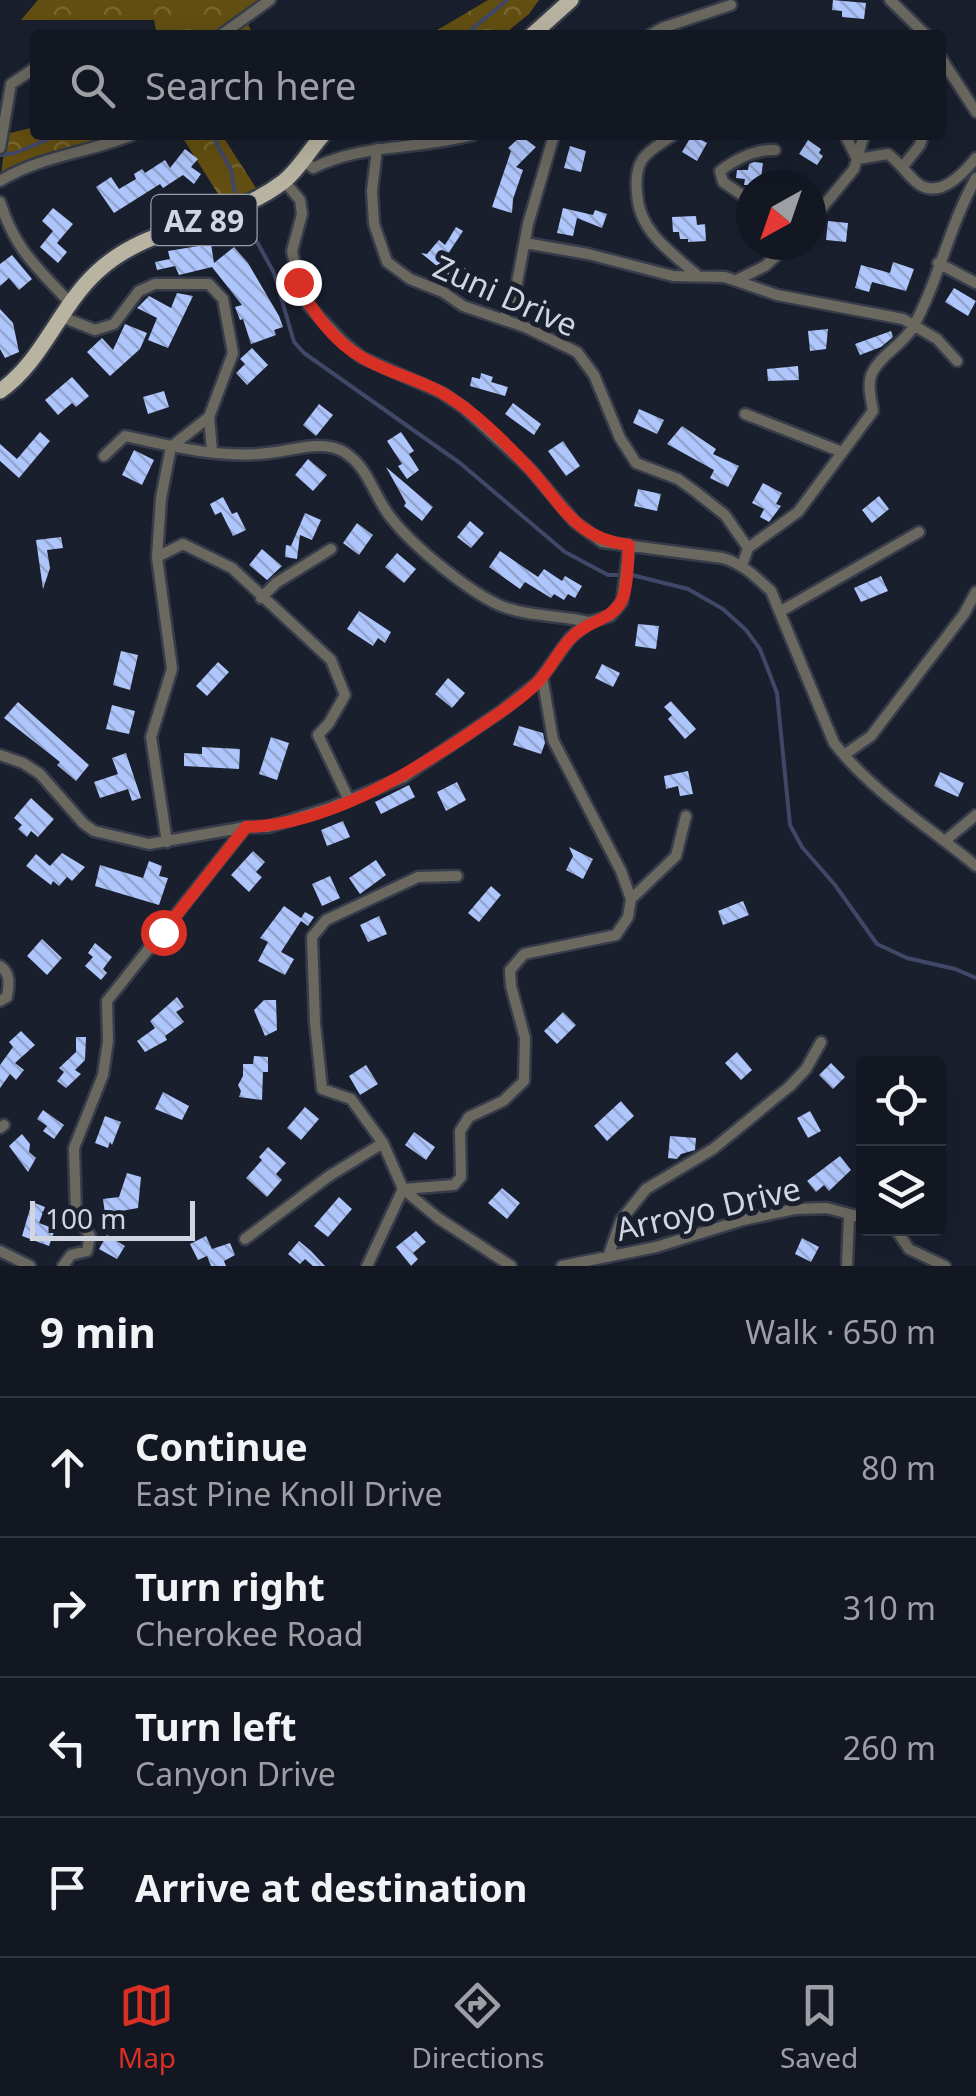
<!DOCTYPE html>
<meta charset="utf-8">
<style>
:root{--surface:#131722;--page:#20242f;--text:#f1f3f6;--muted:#9d9fa5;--line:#323640;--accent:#d93025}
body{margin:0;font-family:"Noto Sans",sans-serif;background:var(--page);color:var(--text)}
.controls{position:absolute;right:30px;bottom:30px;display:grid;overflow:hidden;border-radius:10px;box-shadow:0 10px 40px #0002}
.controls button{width:90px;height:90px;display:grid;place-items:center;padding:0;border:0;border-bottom:2px solid var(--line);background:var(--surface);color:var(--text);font:50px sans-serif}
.compass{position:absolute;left:736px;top:170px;width:90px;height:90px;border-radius:50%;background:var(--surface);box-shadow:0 10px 40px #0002;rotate:220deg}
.scale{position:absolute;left:30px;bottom:25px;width:165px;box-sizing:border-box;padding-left:10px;border:5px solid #d1d5df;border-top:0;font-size:28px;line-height:35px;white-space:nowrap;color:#d1d5df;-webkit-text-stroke:8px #191f2d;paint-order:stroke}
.stop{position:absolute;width:30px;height:30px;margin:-22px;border:8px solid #d93025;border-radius:50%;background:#fff}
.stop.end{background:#d93025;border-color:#fff;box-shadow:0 2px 10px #0008}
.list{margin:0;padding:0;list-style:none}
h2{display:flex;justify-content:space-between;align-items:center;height:130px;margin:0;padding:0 40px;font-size:42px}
h2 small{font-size:32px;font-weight:400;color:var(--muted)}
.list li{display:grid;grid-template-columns:65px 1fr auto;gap:30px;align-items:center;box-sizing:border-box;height:140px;padding:0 40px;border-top:2px solid var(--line)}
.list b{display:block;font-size:38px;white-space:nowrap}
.list p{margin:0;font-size:32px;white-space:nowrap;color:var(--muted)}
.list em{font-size:32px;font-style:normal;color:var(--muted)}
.icon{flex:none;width:55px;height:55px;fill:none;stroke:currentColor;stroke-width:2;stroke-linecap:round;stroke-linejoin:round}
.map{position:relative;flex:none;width:976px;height:1266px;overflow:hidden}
.search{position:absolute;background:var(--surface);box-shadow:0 10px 40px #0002;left:30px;right:30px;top:30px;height:110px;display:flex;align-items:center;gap:25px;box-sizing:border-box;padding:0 35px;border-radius:10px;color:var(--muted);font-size:38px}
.sheet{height:690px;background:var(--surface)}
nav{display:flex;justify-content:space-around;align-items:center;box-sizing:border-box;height:140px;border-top:2px solid var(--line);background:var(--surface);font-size:28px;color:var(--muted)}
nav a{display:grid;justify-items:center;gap:5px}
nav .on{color:var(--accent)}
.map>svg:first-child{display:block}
.forest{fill:url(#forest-crowns)}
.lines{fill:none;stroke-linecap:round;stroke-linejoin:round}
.stream{stroke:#414867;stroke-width:4}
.building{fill:url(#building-back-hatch)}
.street-casing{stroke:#363c49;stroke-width:15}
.primary-casing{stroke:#363c49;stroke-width:20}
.street{stroke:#6b6860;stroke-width:10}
.primary{stroke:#b9b3a2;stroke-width:15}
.route{stroke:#d93025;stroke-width:12}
.labels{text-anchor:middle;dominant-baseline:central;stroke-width:10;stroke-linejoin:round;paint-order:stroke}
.shield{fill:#191f2d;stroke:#9a9eaa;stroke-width:2.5}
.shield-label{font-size:30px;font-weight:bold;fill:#d1d5df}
.street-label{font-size:32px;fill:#d1d5df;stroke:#191f2d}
</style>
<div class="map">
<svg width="976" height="1266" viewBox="0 0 976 1266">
<defs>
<pattern id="forest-crowns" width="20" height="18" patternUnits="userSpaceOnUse" patternTransform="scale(2.5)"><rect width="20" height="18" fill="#634f11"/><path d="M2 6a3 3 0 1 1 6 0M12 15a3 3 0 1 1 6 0" fill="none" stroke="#786733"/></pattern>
<pattern id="building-back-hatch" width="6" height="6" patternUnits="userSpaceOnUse" patternTransform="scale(2.5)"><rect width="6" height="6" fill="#afc6fd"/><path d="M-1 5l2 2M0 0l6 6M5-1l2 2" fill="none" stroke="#93a4ce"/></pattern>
</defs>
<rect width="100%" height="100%" fill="#191f2d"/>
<path class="forest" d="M38,0H277L248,25L254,35H157L154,20H21Z
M488,0H539L529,14L503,35H429Z
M35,127V135H122L1,175L6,134Z
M181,135H222L256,188L225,205Z"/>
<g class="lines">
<path class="stream" d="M465,35L507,0
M212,135L231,170L235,192
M0,155L15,153L59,135
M244,218L274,273L294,342L304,353L460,463L565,552L608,575H632L688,589L723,609L746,630L760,649L777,693L790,825L802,847L835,885L877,944L907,958L955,969L976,978"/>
</g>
<path class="building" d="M833,0L866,3L864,19L842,17V11L832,10Z
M692,135L707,143L697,161L682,152Z
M521,136L536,147L516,167L523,170L513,199L512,213L492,207L511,151L508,148Z
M808,140L821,149L819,153L823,156L817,165L799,154Z
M570,146L586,151L581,172L564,168Z
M185,149L198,159L191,167L201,174L194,184L183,175L163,188L160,184L114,213L96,187L111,177L119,189L136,179L134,174L142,169L145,173L165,160L170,168Z
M754,162L763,163L760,185H744L745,179L736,178L737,170H748L749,164Z
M53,208L73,224L57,243L67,252L58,263L40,247L53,231L42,221Z
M563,208L593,215L595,210L607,214L602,228L577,218L573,236L557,233Z
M696,216L697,225L705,224L706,241L688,242V239H680L679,232H673L672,217Z
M828,221L848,223L846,242L826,240Z
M456,227L463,231L444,260L467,269L461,284L447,279L448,275L421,253L427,254L439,240L445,245Z
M211,244L214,263L234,247L248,263L279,316L283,327L274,330L276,335L251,344L243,319L240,320L235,307L242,305L212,267L179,275L175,266L157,270L155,262L170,259L168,251Z
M12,255L32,279L19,290L9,278L0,286V264Z
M893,262L914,269L906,291L872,282L869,292L855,288L861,265L890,273Z
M954,288L976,301L968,316L945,302Z
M177,293L193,296L168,348L148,340L157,318L137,308L149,296L171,308Z
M0,309L13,323L19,352L5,358L0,349Z
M125,324L147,333L140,349L110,376L87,352L102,338L113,350Z
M828,329L826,349L810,351L808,331Z
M891,331L893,337L881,347L860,355L855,344Z
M252,348L268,365L247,385L236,373L245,364L240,359Z
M798,366L799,380L768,381L767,369Z
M481,373L493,377L491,382L508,387L505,396L470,386L472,377L480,379Z
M72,377L89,396L76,407L72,403L58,415L45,400Z
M164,391L169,407L148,414L143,397Z
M513,403L541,424L534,435L505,414Z
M319,404L333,415L316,436L303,425Z
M639,409L664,420L657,434L633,423Z
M682,426L716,449L713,454L739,466L728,487L710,478L714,470L667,444Z
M40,432L50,441L19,478L0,461V444L17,459Z
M401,432L414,451L409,454L419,470L407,479L398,466L402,464L387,441Z
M563,441L580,466L566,476L548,451Z
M134,450L154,460L142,485L122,475Z
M308,459L327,475L313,491L295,475Z
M386,467L433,507L422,521L404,506L406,503Z
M763,483L782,493L776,504L781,506L769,522L760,517L764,509L752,503Z
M638,489L661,494L657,511L634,506Z
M879,496L889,509L872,523L862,510Z
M223,497L232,514L237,512L246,530L233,536L221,512L215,515L210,504Z
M305,513L321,520L312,540L300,535L297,559L285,557L286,545L291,546Z
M470,521L484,533L471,548L457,537Z
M357,523L373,535L359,555L343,543Z
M61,537L63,548L47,550L50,568L43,589L36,540Z
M262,549L282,566L267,580L249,565Z
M500,551L538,577L544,569L562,581L565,576L582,586L575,598L568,594L564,600L554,594L551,598L525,582L520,589L489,567Z
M397,553L416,569L404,583L385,567Z
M881,576L888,591L861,602L854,588Z
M359,611L391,632L385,643L378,638L373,646L347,629Z
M638,624L659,626L656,649L635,646Z
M121,651L138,655L130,690L113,685Z
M218,662L229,672L207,696L196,686Z
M602,664L620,673L613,687L595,678Z
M448,678L465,693L452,708L435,694Z
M671,701L696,729L685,739L668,719L672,715L664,707Z
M18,702L89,765L76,781L57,765L60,762L4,718Z
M112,705L135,711L129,734L106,729Z
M519,726L543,733L545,743L541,754L513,745Z
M271,737L289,743L277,780L259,774Z
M202,747L240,749L239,769L184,766V753L202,754Z
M126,753L141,798L132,801L128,789L100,798L94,782L118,774L112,758Z
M688,771L693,794L680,796L678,786L666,789L664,776Z
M940,772L964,783L958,797L934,786Z
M457,782L466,800L446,811L437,792Z
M409,785L415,797L381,814L375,802Z
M31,798L54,819L38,837L31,831L27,837L18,829L22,825L14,818Z
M343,821L350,837L327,846L321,830Z
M569,847L593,859L583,879L566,870L573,856Z
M253,851L265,862L256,872L262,877L249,892L231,875Z
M62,853L85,867L72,881L67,877L59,886L53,881L51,885L26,866L36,854L50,866Z
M376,860L386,875L360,894L349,878Z
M149,861L162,866L159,876L168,878L159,905L95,886L100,865L143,878Z
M330,876L340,898L322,906L312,884Z
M491,886L501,895L479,922L468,913Z
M743,901L749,915L723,925L718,911Z
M284,906L301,918L305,912L314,917L308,926L301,921L281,952L294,959L285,975L258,961L268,942L260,938Z
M379,916L387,934L368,942L360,925Z
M42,939L62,958L47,975L27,956Z
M95,943L112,957L103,969L107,973L101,980L85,966L93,957L88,953Z
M177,997L184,1007L176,1012L184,1022L165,1036L167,1040L145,1052L137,1041L155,1028L150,1021Z
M264,1000H276L277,1030L265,1036L254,1010Z
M563,1012L576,1025L557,1044L544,1031Z
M21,1031L35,1045L15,1063L24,1070L16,1080L10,1074L0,1088V1065L13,1047L9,1042Z
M76,1037H86L85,1060L75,1070L81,1074L66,1088L57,1081L64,1072L59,1068L76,1052Z
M737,1052L752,1070L741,1080L725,1063Z
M254,1056L268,1057V1072H263L262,1100L239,1097L241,1091L238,1085L243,1076V1064H253Z
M831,1063L845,1077L833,1089L819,1075Z
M366,1065L378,1084L360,1095L349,1076Z
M163,1092L189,1106L182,1120L155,1109Z
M621,1101L634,1116L607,1141L594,1126Z
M305,1107L319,1119L301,1140L287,1128Z
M43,1110L64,1125L54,1139L43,1131L47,1126L37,1119Z
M810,1111L821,1131L808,1138L797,1118Z
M105,1116L121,1122L112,1145L110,1142L108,1148L95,1143Z
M414,1132L435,1147L426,1160L405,1145Z
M22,1134L30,1144L29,1152L36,1158L28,1172L9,1146Z
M670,1136L696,1138L695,1150L681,1154L677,1159L668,1158Z
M268,1147L286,1163L276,1174L282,1180L267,1197L246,1178L262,1160L259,1157Z
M840,1156L851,1170L829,1191L824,1185L816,1192L807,1181Z
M127,1173L141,1177L138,1208L105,1214L103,1199L119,1197Z
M502,1188L520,1203L507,1219L488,1203Z
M339,1197L352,1209L328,1237L314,1226Z
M32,1202L45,1207L39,1223L55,1229L49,1246L22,1236Z
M416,1231L426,1242L413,1253L418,1259L411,1266L396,1247Z
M107,1235L125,1246L117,1259L99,1249Z
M206,1236L212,1249L230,1243L235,1255L224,1261L226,1266H211L207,1256L198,1260L190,1244Z
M802,1238L819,1247L811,1262L795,1254Z
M299,1241L311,1251L325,1266H313L305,1259L300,1264L288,1254Z"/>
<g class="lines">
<defs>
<path id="street" d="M890,0L926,35
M221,35L270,0
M650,35L662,28L731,5
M941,58L976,112
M673,135C664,142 648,150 642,160C636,170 636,182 637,192C638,230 669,251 696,274
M845,135L857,159L888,154C900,163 906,173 916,182C938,201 963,174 976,158
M0,148L11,84L35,68
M377,149L372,191L374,224L387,262L410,279L443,292L463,306L525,327L577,352L594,375L620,438L636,463L678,479L696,492L725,515L748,548
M302,159L313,168C364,143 418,150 472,135
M904,165L920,145L923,135
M0,181C40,156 88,153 132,135
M285,182L300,200L302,214L292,251L299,282L308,305L342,341L361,357L442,393L464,408L530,469L575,522L602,542L723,558C743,564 756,577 771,591L834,743C873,793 928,826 976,866
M751,201L723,182L720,171C736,159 754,149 775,150
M0,202C16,251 36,266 70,303
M811,221L854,169L864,135
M525,243L588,254L673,276L725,277L777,295L903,319L937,339L957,361
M938,263L976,283
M737,280L765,266L788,245
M62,317L95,330L114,324L139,291L155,284H209L223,299L233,353L209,417L172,446
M504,319L516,288L528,224L554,135
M745,414L842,452
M209,417L212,451
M104,456L125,436C173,447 228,460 276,452C297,449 324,440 344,452C369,467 374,498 392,519C413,546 468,591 499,605C527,617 560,615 589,622
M157,557L183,544L232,568L331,660L345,695L329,723L318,735L349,800
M742,566L748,548L798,512L873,411C871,399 867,384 872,373C881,354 903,345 913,327C939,280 949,226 976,178
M261,598L276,583L331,549
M781,611L919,532
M0,755L23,763L40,774L83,823L94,831L149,844L246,827H268L329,808L402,778L500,712L539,681L570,638L589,622L610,616L622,602L629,545
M844,755L871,736L964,614L976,592
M946,840L976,815
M167,842L151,737L172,669L157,557L161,498L171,447
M457,876L418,877L326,920L312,937L315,1023L322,1089L351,1099L383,1143L403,1189L438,1218L511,1266
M631,899L676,856L686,816
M0,966C11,973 9,985 7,997L0,1001
M0,1128L4,1125
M403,1189L454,1185L461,1177L460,1131L469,1117L503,1101L524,1081L525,1038L511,986L510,970L524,954L616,935L628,917L631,899L621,871L553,740L542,676
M895,1228L909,1249L945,1266
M245,1239L329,1176L383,1143
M0,1251L30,1266
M608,1257L621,1220L646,1189L713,1149L790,1086L806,1069L821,1042
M63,1266L71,1255L87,1251L90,1236L76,1213L74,1148L103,1075L108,1041L107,1001L245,828
M367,1266L403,1189
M562,1266L656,1247L743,1220L795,1209L827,1208L864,1218
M847,1266L849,1216"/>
<path id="primary" d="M532,35L571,0
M0,391C43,361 59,307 97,272C149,223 227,225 283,182C298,171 310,149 323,135"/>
</defs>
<use href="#street" class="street-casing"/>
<use href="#primary" class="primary-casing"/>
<use href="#street" class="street"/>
<use href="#primary" class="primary"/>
</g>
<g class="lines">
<path class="route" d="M163,932L246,827C325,825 406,776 470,733C493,717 518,702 538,682C550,669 558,652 570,639C585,622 608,621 619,605C629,591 627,563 629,545C574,538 563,505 529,468C503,440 474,411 441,392C416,379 387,372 363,358C334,342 311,311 298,282"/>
</g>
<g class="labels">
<rect class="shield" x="151.5" y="195" width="105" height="50" rx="8"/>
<g class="shield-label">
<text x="204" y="220">AZ 89</text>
</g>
<g class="street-label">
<text transform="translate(506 295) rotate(24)">Zuni Drive</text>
<text transform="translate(708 1208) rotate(-13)">Arroyo Drive</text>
</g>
</g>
</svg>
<div class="controls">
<button><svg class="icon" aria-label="locate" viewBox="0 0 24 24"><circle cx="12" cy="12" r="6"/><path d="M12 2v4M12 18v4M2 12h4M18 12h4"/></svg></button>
<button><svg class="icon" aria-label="layers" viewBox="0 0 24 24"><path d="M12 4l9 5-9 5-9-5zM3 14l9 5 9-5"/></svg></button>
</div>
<svg class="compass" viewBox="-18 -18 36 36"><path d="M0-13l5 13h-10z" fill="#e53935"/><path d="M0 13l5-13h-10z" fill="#9d9fa5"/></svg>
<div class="scale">100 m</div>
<div class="stop" style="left:163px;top:932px"></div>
<div class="stop end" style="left:298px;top:282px"></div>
<div class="search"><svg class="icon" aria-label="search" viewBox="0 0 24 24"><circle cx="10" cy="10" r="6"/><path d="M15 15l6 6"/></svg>Search here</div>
</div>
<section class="sheet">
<h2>9 min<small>Walk · 650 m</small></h2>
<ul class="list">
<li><svg class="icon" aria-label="ahead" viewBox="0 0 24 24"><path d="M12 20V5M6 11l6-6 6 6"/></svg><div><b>Continue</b><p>East Pine Knoll Drive</p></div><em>80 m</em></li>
<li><svg class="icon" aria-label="right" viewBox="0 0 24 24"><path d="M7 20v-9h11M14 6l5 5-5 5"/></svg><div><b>Turn right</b><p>Cherokee Road</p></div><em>310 m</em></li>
<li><svg class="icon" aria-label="left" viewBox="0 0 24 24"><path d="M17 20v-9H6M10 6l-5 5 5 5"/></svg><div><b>Turn left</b><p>Canyon Drive</p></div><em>260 m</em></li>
<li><svg class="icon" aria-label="arrive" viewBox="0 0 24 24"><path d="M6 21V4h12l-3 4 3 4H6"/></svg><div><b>Arrive at destination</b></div></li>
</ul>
</section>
<nav>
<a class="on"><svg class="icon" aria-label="map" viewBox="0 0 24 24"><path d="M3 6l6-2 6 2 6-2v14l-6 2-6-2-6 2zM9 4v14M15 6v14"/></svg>Map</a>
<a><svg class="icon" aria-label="directions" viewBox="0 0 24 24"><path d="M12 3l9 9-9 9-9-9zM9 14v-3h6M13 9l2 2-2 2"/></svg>Directions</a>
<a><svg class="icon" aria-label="saved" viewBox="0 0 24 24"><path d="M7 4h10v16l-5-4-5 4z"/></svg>Saved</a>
</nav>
